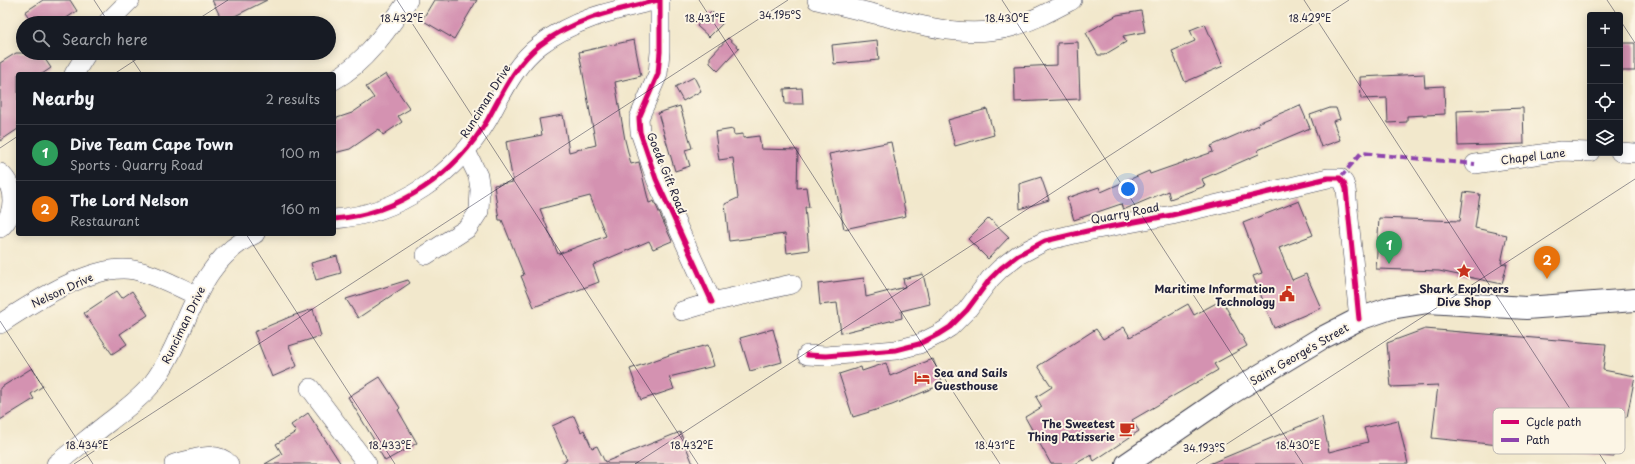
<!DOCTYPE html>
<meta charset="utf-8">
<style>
:root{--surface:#171b24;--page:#242831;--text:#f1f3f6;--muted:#9ea1a6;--line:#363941;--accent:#c8321e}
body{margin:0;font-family:"Playpen Sans",sans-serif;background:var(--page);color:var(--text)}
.controls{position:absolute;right:12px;top:12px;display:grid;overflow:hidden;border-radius:4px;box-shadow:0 2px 10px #0003}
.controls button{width:36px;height:36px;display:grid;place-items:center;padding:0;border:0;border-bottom:1px solid var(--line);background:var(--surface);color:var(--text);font:20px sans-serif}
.you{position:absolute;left:1128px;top:189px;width:14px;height:14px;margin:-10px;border:3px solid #fff;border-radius:50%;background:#1a73e8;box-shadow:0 0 0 6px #1a73e833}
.badge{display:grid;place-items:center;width:26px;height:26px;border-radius:50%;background:var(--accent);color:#fff;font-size:13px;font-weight:700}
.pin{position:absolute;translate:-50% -33px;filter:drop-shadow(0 1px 2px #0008)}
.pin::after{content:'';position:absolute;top:21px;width:14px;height:12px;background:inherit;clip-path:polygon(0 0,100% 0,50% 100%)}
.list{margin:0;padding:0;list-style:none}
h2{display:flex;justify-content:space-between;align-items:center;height:52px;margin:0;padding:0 16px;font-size:17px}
h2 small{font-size:13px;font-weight:400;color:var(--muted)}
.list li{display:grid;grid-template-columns:26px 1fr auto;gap:12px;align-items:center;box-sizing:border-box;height:56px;padding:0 16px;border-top:1px solid var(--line)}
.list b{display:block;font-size:15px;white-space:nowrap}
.list p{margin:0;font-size:13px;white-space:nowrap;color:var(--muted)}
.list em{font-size:13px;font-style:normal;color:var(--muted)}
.icon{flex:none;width:22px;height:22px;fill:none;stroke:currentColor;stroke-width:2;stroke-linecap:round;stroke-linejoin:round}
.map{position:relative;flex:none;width:1635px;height:464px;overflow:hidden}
.search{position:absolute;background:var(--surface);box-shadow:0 2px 10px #0003;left:16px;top:16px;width:320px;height:44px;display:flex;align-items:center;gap:10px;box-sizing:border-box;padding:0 14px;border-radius:22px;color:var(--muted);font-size:15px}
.panel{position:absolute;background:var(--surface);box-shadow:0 2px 10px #0003;left:16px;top:72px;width:320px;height:164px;border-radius:4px}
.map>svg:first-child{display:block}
.building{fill:#d492b1;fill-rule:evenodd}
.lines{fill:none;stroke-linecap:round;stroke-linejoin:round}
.minor-casing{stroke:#414051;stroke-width:20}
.major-casing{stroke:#414051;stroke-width:24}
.minor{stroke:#fff;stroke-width:19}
.major{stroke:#fff;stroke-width:22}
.quiet{stroke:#8e44ad;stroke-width:4;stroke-dasharray:8 4;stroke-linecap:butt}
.cycleway-casing{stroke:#fcf5e5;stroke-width:8}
.cycleway{stroke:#d6006c;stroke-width:5}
.ticks{fill:none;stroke:#22223b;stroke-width:1;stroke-opacity:0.45}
.labels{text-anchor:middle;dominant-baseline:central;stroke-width:4;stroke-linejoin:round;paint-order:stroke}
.street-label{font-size:11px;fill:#22223b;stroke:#fcf5e5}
.poi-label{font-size:11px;font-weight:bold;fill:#22223b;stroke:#fcf5e5;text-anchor:end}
.key{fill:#fcf5e5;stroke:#bbb6b2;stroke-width:1}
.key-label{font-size:11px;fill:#22223b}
.ticks-label{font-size:10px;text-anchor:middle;fill:#22223b;stroke:#fcf5e5;stroke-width:4;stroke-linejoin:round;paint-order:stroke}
</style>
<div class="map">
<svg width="1635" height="464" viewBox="0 0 1635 464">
<rect width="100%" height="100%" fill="#fcf5e5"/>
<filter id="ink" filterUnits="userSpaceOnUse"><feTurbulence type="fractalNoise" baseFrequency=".025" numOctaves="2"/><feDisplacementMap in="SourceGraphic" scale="8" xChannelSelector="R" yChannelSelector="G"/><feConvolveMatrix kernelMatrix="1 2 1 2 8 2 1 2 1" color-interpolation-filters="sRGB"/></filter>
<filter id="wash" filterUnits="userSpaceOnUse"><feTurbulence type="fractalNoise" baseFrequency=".012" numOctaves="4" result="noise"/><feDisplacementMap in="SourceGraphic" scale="16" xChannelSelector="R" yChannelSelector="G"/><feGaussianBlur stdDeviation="0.9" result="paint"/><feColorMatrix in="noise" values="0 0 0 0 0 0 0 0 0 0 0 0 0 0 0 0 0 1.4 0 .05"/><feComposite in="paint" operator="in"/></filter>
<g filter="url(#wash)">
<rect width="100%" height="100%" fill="#f2e8cc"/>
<g id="blocks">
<path class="building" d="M43,0H70L77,11L59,23H33L25,12Z
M212,0H267L223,22Z
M434,0H477L454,39L422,20Z
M711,11L723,23L709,37L697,26Z
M1141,11L1145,32L1123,36L1126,42L1104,55H1098L1086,33L1117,15Z
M1205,24L1223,66L1185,82L1172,51L1195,41L1190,30Z
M728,38L739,48L718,71L710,63V57Z
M634,40L641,76L615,82L625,140L631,164L639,162L649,203L654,201L672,241L653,249L649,241L593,265L599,282L534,307L521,276L524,275L502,220H499L494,185L513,182L506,142L542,135L539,119L563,115L569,152L596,145L579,52ZM590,196L606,236L558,254L540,209Z
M877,40L879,60L834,64L832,45Z
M1078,42L1080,99L1015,102L1014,67L1057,65V43Z
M1620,43H1635V71H1620Z
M16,53H41L51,68L42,74H18V129L0,141V63Z
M386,74L410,109L398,116L402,122L383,135L379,129L350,149L334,153V119L352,113L374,98L366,87Z
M1424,74L1425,87L1444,86L1445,114L1407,116V122L1388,123L1387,98L1361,99L1360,77Z
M694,77L701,91L683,101L675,87Z
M802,88L803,104H785L784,89Z
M1300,105L1310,128L1258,150L1259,154L1202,179L1205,186L1170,199L1168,191L1123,210L1121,204L1074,220L1067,198L1099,187L1101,192L1149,171L1150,174L1213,152L1211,146L1259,125L1258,123Z
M680,106L692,148L685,150L690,166L675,171L658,113Z
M1330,108H1336L1340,119L1333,121L1340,140L1321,147L1310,115Z
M1523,108L1524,144L1458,146L1457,111Z
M987,109L994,135L955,146L948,120Z
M733,129L734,135L743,134V138L759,136L761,149L798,150L797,188L806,187L809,207H805L809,250L787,253L785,234L729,241L725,204L738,198L733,158L719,160L715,132Z
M891,142L906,216L844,229L829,154Z
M1041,177L1049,200L1020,209L1019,184Z
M1464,192L1480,194L1475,228L1507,235L1501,263L1507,264L1502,284L1439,271L1376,269L1379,218L1460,221Z
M1299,201L1313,235L1279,248L1292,280L1306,274L1321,308L1274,328L1253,276L1262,273L1243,223Z
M989,218L1009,237L988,259L968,239Z
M337,256L341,273L316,280L311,263Z
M923,274L930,304L901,311L902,318L841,333L837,303L820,305L818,284L864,278L866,297L905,287L903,279Z
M408,280L410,283L358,318L346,299Z
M117,291L122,298L132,291L148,315L120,334L127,344L112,354L84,313Z
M1222,300L1247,346L1214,364L1218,370L1132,420L1139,431L1094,461L1091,455L1075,464H1051L1025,417L1042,407L1036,397L1052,387L1038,366L1096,329L1103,339L1124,327L1130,337L1188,304L1194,315Z
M313,309L321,336L289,346L297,366L272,377L254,332L292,316Z
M773,329L782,362L750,371L740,338Z
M1425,329L1606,344L1603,370L1635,376L1627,417L1618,416L1614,457L1432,438L1438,385L1391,387L1387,343Z
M708,345L714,366L669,377L674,389L641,400L630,369L675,353Z
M933,359L943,384L892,405L853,417L839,374L861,367L862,371L886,363L890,376Z
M32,368L43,386L31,394L34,399L0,420V388Z
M380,377L400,408L398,410L417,443L385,461L373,440H374L348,397Z
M308,413L341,464H265L282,454L276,444L296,432L291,425Z
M574,416L581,432L584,430L592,448L597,446L605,462L680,432L693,464H559L567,460L552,426Z
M1322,417L1329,452L1368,442L1364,428L1398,420L1408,464H1209Z"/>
</g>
</g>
<g filter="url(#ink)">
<use href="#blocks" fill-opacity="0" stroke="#414051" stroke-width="1"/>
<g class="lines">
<defs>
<path id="minor" d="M660,0V52L658,74L639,118L640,132L656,179L712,302
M817,0C838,5 859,10 879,15C922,26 967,39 1011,27C1033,21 1053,10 1072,0
M107,23L130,0
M74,74L87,53
M334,80C364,64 389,28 408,0
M1620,152L1635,153
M1475,164L1561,151L1590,152
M0,173C16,187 16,214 0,228
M334,219C399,214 456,174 488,119C503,92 515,64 540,45C575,18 616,10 658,0
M426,255L468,228L479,211L480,189L478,176L466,151
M682,311L712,302L792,284
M0,324C32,303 94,262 134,270C155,274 176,286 196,295
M807,355L826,356L896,350L919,344L939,334L950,327L967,310L990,279L1001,268L1018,255L1045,241L1087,231L1172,215L1328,178H1340L1344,183L1346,189L1359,319
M310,388L367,464
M56,464C74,450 91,436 109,422C124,410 140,399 152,384C191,333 191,265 255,234
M174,464C191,460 215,449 229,464"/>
<path id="major" d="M1127,464L1228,395L1320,339L1359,319L1391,308L1428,302L1526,308L1635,300"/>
</defs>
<use href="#minor" class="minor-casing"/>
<use href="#major" class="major-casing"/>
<use href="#minor" class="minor"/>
<use href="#major" class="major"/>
<path class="quiet" d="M1340,178L1361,153L1475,164"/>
<defs>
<path id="cycleway" d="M660,0V52L658,74L639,118L640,132L656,179L712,302
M334,219C399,214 456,174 488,119C503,92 515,64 540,45C575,18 616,10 658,0
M807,355L826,356L896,350L919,344L939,334L950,327L967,310L990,279L1001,268L1018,255L1045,241L1087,231L1172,215L1328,178H1340L1344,183L1346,189L1359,319"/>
</defs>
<use href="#cycleway" class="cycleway-casing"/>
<use href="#cycleway" class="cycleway"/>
</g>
</g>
<path class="ticks" d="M94,0L109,23M397,0L698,464M699,0L1000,464M1002,0L1303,464M1304,0L1606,464M1607,0L1617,15M1620,20L1635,43M192,23L228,0M128,53L142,74M114,74L146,53M0,148L18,136M246,234L395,464M0,321L93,464M74,464L788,0M635,464L1349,0M1196,464L1635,179"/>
<defs>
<symbol id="sight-bare" viewBox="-9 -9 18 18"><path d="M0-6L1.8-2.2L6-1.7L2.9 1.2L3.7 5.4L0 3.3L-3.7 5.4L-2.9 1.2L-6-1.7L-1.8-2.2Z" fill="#c8321e" stroke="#fcf5e5" stroke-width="2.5" paint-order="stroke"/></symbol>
<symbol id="civic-bare" viewBox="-9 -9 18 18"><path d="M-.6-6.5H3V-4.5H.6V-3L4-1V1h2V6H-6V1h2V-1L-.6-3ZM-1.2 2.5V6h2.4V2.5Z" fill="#c8321e" stroke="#fcf5e5" stroke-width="2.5" paint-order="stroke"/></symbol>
<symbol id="hotel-bare" viewBox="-9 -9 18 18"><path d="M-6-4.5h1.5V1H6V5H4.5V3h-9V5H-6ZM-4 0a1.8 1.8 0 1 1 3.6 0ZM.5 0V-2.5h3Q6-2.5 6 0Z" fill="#c8321e" stroke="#fcf5e5" stroke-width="2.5" paint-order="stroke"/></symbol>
<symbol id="cafe-bare" viewBox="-9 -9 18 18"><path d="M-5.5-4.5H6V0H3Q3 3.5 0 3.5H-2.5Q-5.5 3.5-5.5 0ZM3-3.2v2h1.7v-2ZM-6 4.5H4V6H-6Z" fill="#c8321e" stroke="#fcf5e5" stroke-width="2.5" paint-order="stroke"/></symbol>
</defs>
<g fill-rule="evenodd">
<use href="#sight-bare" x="1453" y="260" width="22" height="22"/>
<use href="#civic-bare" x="1276" y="283" width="22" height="22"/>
<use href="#hotel-bare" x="911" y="367" width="22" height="22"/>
<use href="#cafe-bare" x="1116" y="418" width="22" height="22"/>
</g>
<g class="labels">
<g class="street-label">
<text transform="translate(485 101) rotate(-58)">Runciman Drive</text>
<text transform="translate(1533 156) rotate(-7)">Chapel Lane</text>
<text transform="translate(667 173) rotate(68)">Goede Gift Road</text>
<text transform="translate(1125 213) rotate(-11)">Quarry Road</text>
<text transform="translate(62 290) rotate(-25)">Nelson Drive</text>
<text transform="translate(183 325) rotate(-64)">Runciman Drive</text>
<text transform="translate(1299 354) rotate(-30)">Saint George's Street</text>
</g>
<g class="poi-label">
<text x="1275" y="288">Maritime Information<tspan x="1275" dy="13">Technology</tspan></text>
<text x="1464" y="288" text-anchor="middle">Shark Explorers<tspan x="1464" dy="13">Dive Shop</tspan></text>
<text x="934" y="372" text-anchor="start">Sea and Sails<tspan x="934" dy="13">Guesthouse</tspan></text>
<text x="1115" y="423">The Sweetest<tspan x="1115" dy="13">Thing Patisserie</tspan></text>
</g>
</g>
<rect x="1493" y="408" width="132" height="46" rx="6" class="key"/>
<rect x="1501" y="420" width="18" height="4" fill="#d6006c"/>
<rect x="1501" y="438" width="18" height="4" fill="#8e44ad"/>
<g class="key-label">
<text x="1526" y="426">Cycle path</text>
<text x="1526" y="444">Path</text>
</g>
<g class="ticks-label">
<text x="780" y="19">34.195°S</text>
<text x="402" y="22">18.432°E</text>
<text x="705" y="22">18.431°E</text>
<text x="1007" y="22">18.430°E</text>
<text x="1310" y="22">18.429°E</text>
<text x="87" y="449">18.434°E</text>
<text x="390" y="449">18.433°E</text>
<text x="692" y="449">18.432°E</text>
<text x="995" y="449">18.431°E</text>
<text x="1298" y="449">18.430°E</text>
<text x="1204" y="452">34.193°S</text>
</g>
</svg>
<div class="controls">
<button>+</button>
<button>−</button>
<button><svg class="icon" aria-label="locate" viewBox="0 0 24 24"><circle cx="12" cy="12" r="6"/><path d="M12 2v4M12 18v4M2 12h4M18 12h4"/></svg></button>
<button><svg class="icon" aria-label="layers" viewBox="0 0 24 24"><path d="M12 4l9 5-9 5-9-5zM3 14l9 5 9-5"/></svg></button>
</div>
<div class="you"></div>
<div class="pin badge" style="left:1389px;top:264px;background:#2e9e5b">1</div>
<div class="pin badge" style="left:1547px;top:279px;background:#e8710a">2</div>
<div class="search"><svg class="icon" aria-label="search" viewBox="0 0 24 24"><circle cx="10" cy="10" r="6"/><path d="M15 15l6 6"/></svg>Search here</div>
<section class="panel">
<h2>Nearby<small>2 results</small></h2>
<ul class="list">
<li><span class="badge" style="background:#2e9e5b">1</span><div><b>Dive Team Cape Town</b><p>Sports · Quarry Road</p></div><em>100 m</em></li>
<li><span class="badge" style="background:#e8710a">2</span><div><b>The Lord Nelson</b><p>Restaurant</p></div><em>160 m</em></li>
</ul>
</section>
</div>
